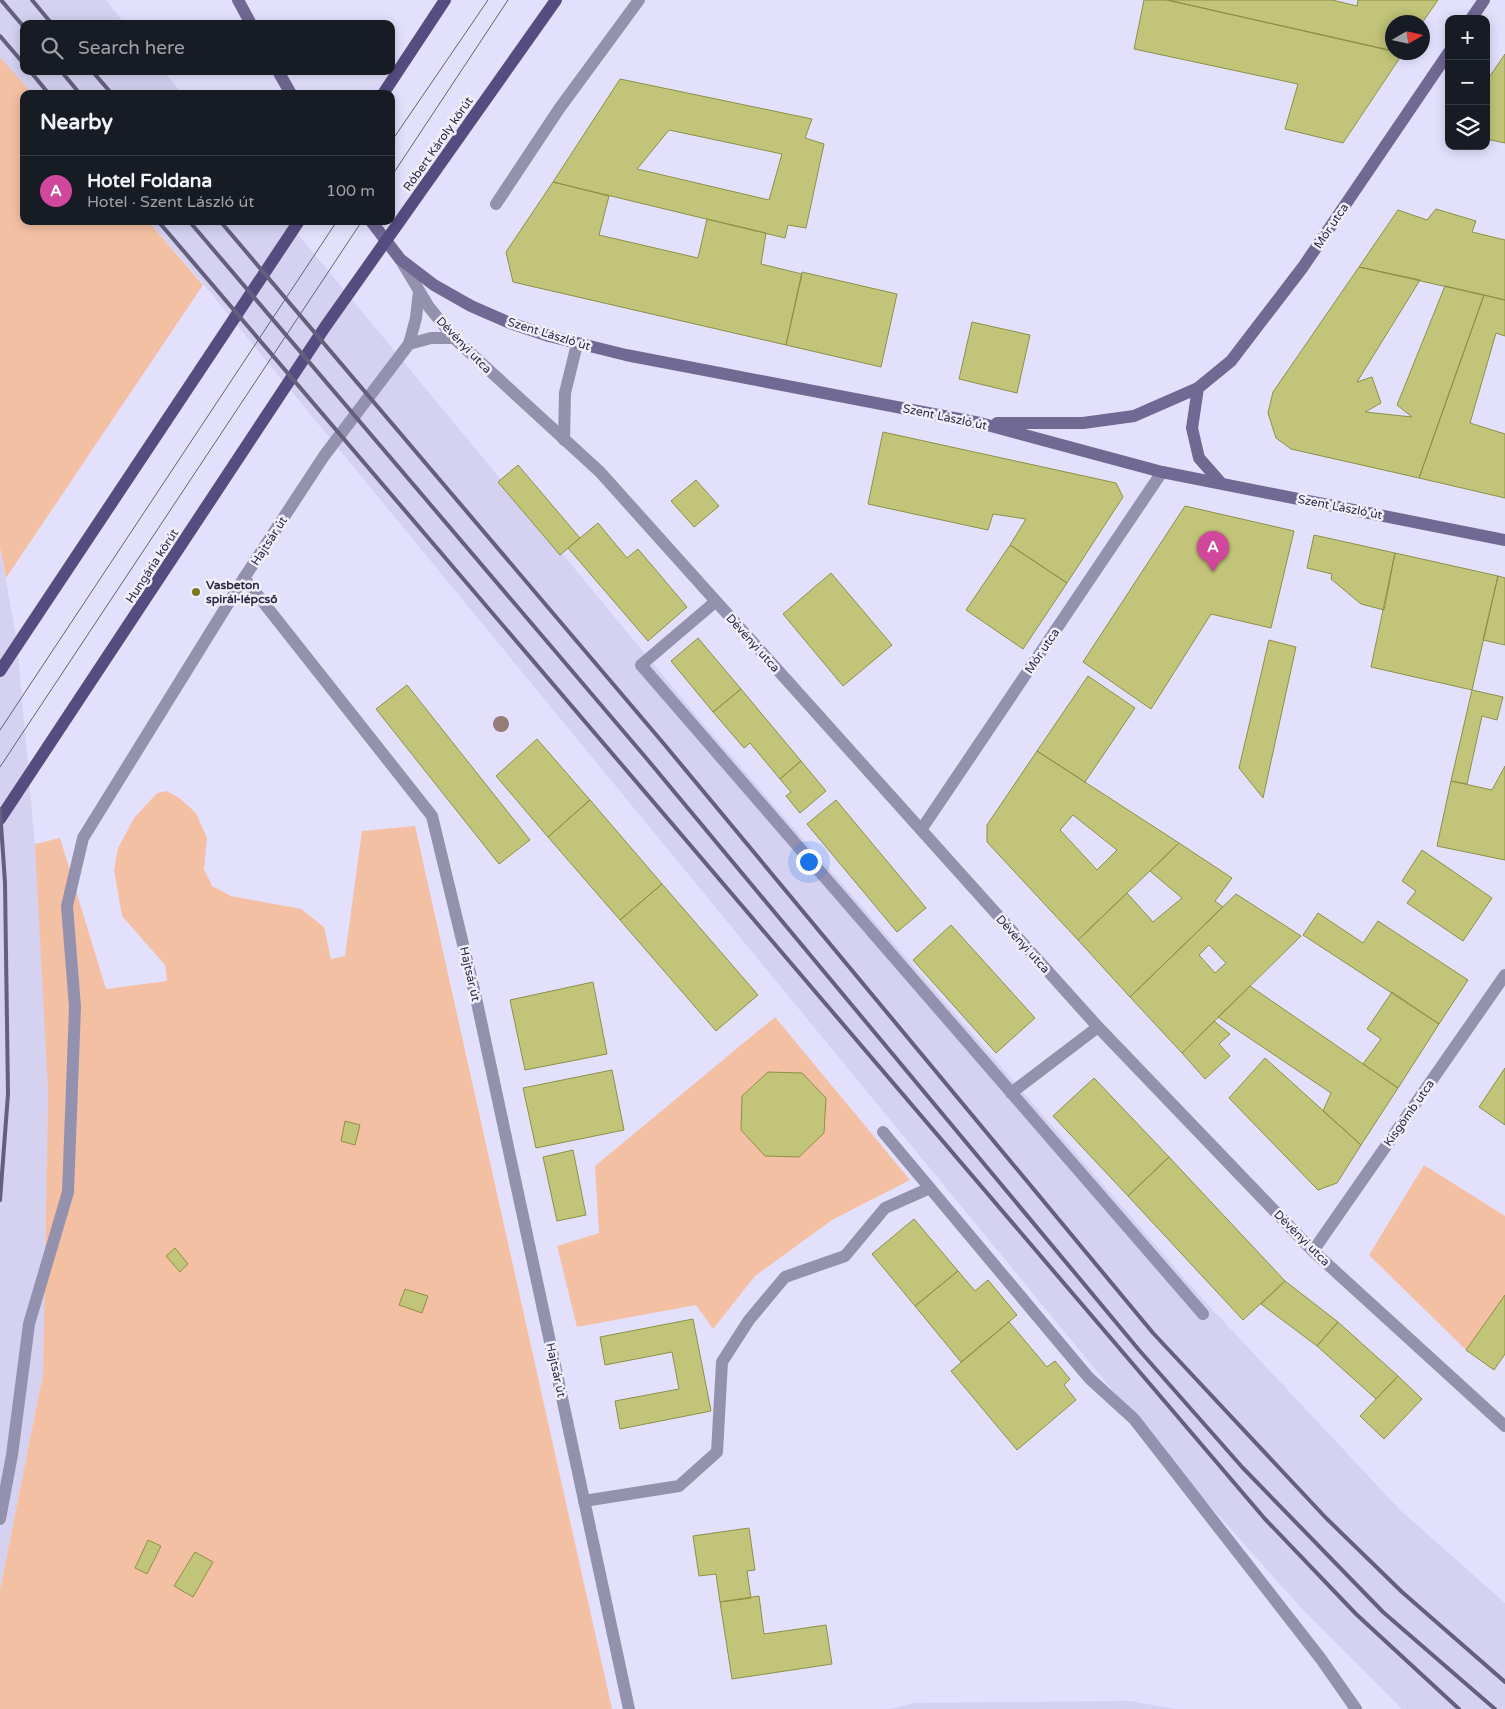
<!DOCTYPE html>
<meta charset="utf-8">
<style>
:root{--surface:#171b24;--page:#242831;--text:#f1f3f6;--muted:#9ea1a6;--line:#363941;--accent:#777820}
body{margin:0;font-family:"Varela Round",sans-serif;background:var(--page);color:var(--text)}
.controls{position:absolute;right:15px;top:15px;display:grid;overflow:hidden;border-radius:10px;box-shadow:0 2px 12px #0003}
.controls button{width:45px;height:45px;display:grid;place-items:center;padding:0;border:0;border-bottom:1px solid var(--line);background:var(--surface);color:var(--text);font:25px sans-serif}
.compass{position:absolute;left:1385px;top:15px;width:45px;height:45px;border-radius:50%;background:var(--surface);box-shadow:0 2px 12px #0003;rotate:81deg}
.you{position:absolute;left:808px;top:861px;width:18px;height:18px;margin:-12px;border:4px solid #fff;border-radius:50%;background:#1a73e8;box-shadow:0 0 0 8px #1a73e833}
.badge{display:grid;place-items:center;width:32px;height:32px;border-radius:50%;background:var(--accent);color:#fff;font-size:16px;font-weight:700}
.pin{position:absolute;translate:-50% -41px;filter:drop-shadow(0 1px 2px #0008)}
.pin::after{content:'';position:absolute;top:26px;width:18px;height:15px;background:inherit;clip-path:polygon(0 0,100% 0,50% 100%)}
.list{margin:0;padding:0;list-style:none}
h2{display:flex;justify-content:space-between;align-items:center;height:65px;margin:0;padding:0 20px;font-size:21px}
h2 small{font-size:16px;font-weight:400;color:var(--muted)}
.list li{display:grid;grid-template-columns:32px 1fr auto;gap:15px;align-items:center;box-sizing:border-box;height:70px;padding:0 20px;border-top:1px solid var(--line)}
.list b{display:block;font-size:19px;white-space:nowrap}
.list p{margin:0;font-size:16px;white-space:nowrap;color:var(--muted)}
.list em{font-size:16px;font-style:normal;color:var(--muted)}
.icon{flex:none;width:28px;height:28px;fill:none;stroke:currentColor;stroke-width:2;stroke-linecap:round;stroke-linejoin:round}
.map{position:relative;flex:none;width:1505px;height:1709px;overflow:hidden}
.search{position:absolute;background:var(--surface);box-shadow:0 2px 12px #0003;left:20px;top:20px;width:375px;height:55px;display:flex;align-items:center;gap:12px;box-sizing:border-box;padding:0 18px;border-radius:10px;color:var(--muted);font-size:19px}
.panel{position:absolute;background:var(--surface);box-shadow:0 2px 12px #0003;left:20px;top:90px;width:375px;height:135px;border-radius:10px}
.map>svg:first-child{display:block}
.built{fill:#d4d1f1}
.green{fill:#f4c0a3}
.building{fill:#c2c579;stroke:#8d9045;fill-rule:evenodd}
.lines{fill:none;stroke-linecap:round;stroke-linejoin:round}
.lane{stroke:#9491af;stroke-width:12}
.street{stroke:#9491af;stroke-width:12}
.secondary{stroke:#6f6994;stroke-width:12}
.primary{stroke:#554c80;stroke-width:12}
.tram{stroke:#64607c;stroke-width:1}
.rail{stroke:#64607c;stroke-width:4}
.tree{fill:#967c78}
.poi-dot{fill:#777820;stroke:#f0effe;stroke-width:2}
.labels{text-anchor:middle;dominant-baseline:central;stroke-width:5;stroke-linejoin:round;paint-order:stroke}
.street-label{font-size:12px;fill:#2f2b46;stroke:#f0effe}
.poi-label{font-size:12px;font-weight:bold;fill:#2f2b46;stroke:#f0effe;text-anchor:start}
</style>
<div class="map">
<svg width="1505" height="1709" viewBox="0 0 1505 1709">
<rect width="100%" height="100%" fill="#e3e0fd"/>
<path class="built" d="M0,0H106L125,24H24V71H164L182,94H33L0,57Z
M148,221H287L694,713L1197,1293L1400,1510L1505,1603V1709H1402L1303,1610L1203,1498L1104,1380L190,268Z
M0,547L17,643L38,880L48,1092L43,1374L0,1590Z
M1130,1701L1175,1709H889L914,1703Z"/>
<path class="green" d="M0,57L33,94H24V221H148L203,285L6,578L0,547Z
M166,791L178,797L196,813L207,838L204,869L212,886L231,896L301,909L324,927L331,959L345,956L362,831L415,826L612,1709H0V1590L43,1374L48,1092L35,844L60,838L106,989L167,981L165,965L122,916L114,870L118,848L134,818L157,793Z
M775,1017L910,1180L832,1220L755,1276L713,1329L696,1305L577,1327L557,1246L599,1233L595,1166Z
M1424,1165L1505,1216V1295L1466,1350L1369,1255Z"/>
<path class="building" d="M1144,0H1167L1403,53L1343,143L1285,129L1298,84L1134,49Z
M1167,0H1332L1357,6L1358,0H1438L1422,23L1392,22V51Z
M1505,54V143L1486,139V82Z
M620,79L812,119L805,138L824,144L806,228L788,225L785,238L553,182ZM669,130L782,154L769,200L637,169Z
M553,182L609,196L599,235L698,258L707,219L766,233L761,264L802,274L786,345L513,282L506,252Z
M1436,209L1476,221L1472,232L1505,240V300L1359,267L1398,210L1427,220Z
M1359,267L1420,280L1357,382L1372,377L1381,403L1365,412L1412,417L1397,405L1445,286L1484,295L1419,478L1291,449L1276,438L1268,413L1273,392Z
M802,272L897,294L881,367L786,345Z
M1484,295L1505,300V336L1496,333L1470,423L1505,434V498L1419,478Z
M972,322L1030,335L1017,393L959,379Z
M883,432L1116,483L1123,497L1067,583L1010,545L1026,519L993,514L988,530L868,504Z
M518,465L580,538L560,555L498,482Z
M696,480L719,506L694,527L671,501Z
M1185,506L1294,531L1271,628L1211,614L1151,709L1083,662Z
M598,523L627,558L638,549L687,607L648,641L568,548Z
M1314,535L1395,553L1384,610L1361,604L1331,579L1332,574L1307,568Z
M1010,545L1067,583L1023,649L966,610Z
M1395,553L1498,576L1472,690L1371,667Z
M831,573L892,645L843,686L783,614Z
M1498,576L1505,578V645L1483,640Z
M698,638L741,689L713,712L671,661Z
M1269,640L1296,647L1263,798L1239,768Z
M1088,676L1135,708L1085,782L1037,751Z
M407,685L530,840L499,864L376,709Z
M741,689L801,761L780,779L750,743L744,748L713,712Z
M1472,690L1503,697L1497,720L1482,716L1467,784L1451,781Z
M537,739L590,800L548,837L496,776Z
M1037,751L1179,843L1078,940L987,842V825ZM1073,815L1117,850L1097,870L1060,830Z
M801,761L826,791L800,813L786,796L791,792L780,779Z
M1505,766V860L1437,846L1451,781L1492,790Z
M590,800L662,884L620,920L548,837Z
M836,800L926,908L897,932L807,824Z
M1179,843L1232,878L1215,901L1223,907L1130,997L1078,940L1127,893L1153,922L1182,898L1150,871Z
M1422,850L1492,898L1463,941L1407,903L1416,891L1402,881Z
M662,884L758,995L716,1031L620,920Z
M1236,894L1301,936L1182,1053L1130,997ZM1209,945L1226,963L1215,973L1199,955Z
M1318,913L1363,943L1378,921L1468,980L1439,1024L1303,935Z
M951,925L1035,1018L996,1053L913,960Z
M593,982L607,1054L525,1070L510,1000Z
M1250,986L1398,1088L1361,1145L1323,1111L1331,1093L1218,1017Z
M1392,992L1439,1024L1398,1088L1363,1064L1381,1039L1367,1029Z
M1214,1021L1230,1034L1219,1044L1230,1056L1205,1079L1182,1053Z
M1265,1058L1361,1145L1337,1183L1318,1190L1229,1098Z
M1505,1068V1125L1479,1107Z
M612,1070L624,1130L536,1148L523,1088Z
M768,1072L802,1073L826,1098L824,1133L799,1157L765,1156L741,1130L742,1096Z
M1094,1078L1169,1157L1128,1196L1053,1116Z
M345,1121L360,1125L355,1145L341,1141Z
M573,1150L586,1215L557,1221L543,1157Z
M1169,1157L1285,1281L1243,1320L1128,1196Z
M914,1219L958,1271L915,1306L872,1254Z
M175,1248L188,1264L180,1272L166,1256Z
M958,1271L975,1291L988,1280L1017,1315L961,1362L915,1306Z
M1285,1281L1338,1322L1317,1346L1261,1304Z
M405,1289L428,1296L422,1313L399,1305Z
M1505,1295V1354L1494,1370L1466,1350Z
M693,1319L711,1411L620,1429L615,1401L679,1389L672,1352L605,1365L600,1337Z
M1009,1322L1047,1367L1055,1361L1070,1379L1064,1385L1076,1400L1017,1450L951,1371Z
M1338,1322L1398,1376L1376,1399L1317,1346Z
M1398,1376L1422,1399L1384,1439L1360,1416Z
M749,1528L755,1570L747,1571L751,1598L720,1602L716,1574L699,1576L693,1536Z
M148,1540L161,1546L147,1574L135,1568Z
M195,1552L213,1562L193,1597L174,1586Z
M759,1596L764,1634L826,1625L832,1664L732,1679L720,1602Z"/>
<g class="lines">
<path class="lane" d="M496,204L559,109L639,0
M715,602L641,665L1203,1314
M1011,1093L1098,1027
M883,1132L1089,1378L1134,1419L1321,1659L1356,1709
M584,1501L679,1486L717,1452L722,1362L749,1320L785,1277L845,1256L885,1208L930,1188
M0,1519L12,1455L29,1324L68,1192L75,1007L67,906L83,838L244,578"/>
<path class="street" d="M400,259L429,307L454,338L600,472L1098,1027L1313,1251L1505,1426
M419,291L416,318L409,344L324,456L244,578L432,816L476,998L629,1709
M409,344L431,338H454
M564,440L565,393L577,344
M921,830L1162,472
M1313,1251L1505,975"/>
<path class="secondary" d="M238,0L251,24
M1471,19L1484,0
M278,71L291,94
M371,221L400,259L434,285L471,306L510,323L549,336L626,355L980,423L1162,472L1505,540
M1198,388L1192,428L1199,458L1221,483
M997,423H1083L1134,416L1198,388L1231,361L1303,267L1449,52"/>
<path class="primary" d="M383,94L445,0
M0,671L299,221
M0,819L325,327L556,0"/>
<path class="tram" d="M391,142L488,0
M391,177L508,0
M0,730L337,221
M0,767L362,221"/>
<path class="rail" d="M1,0L24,27
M32,0L52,24
M0,36L24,64
M30,71L49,94
M61,71L80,94
M92,71L112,94
M158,221L1265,1519L1356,1614L1459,1709
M189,221L647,759L1139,1350L1242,1467L1383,1612L1495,1709
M220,221L664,744L1153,1333L1326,1518L1402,1592L1505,1682
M0,809L5,883L8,1094L0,1200"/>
</g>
<circle class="tree" cx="501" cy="724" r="8"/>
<circle class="poi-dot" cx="196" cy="592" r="5"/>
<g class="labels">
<g class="street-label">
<text transform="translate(438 144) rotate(-55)">Róbert Károly körút</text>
<text transform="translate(1331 226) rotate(-56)">Mór utca</text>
<text transform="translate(549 334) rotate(17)">Szent László út</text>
<text transform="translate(464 345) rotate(46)">Dévényi utca</text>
<text transform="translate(945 417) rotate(12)">Szent László út</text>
<text transform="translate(1340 507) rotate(11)">Szent László út</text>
<text transform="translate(269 541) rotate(-57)">Hajtsár út</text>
<text transform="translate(152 566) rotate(-57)">Hungária körút</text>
<text transform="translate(753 643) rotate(48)">Dévényi utca</text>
<text transform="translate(1042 651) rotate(-56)">Mór utca</text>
<text transform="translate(1023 944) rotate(48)">Dévényi utca</text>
<text transform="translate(470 974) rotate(77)">Hajtsár út</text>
<text transform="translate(1409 1113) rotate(-55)">Kisgömb utca</text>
<text transform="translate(1302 1238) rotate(45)">Dévényi utca</text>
<text transform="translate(556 1370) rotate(78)">Hajtsár út</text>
</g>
<g class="poi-label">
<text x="206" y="585">Vasbeton<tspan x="206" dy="14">spirál-lépcső</tspan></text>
</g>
</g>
</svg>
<div class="controls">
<button>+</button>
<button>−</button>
<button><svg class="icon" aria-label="layers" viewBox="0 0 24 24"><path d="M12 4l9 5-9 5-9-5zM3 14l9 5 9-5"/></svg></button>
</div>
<svg class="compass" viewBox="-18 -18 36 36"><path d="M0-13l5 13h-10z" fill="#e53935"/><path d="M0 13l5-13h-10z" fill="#9ea1a6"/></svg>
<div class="you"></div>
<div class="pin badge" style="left:1213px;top:572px;background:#d1479c">A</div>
<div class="search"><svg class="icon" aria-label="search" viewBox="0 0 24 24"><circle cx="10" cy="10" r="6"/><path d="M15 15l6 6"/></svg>Search here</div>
<section class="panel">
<h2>Nearby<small></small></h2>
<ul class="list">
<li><span class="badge" style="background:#d1479c">A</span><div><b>Hotel Foldana</b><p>Hotel · Szent László út</p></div><em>100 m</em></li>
</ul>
</section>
</div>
